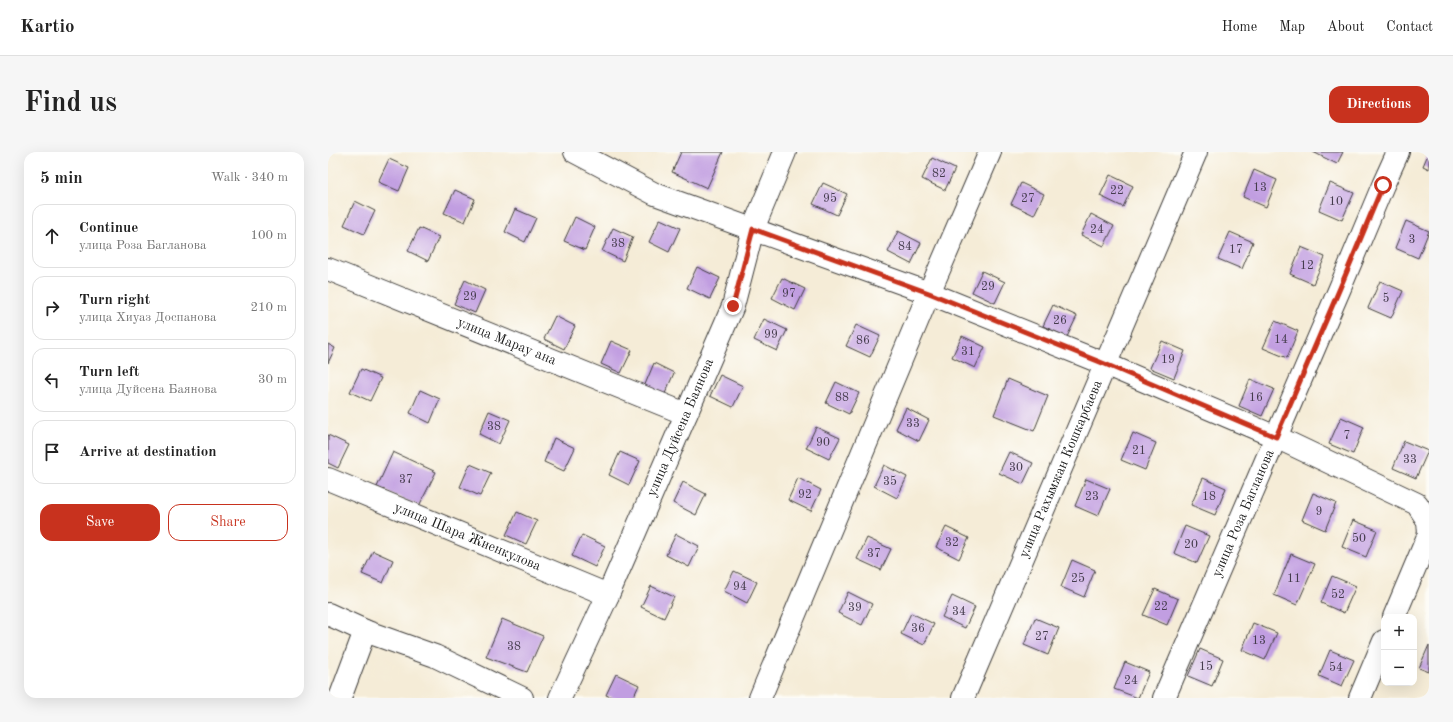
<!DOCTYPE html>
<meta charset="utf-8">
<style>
:root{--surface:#fff;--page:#f6f6f6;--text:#222;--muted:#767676;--line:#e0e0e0;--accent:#c8321e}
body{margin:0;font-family:"Old Standard TT",serif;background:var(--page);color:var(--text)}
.controls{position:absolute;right:12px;bottom:12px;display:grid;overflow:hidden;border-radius:8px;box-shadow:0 4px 16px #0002}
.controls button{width:36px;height:36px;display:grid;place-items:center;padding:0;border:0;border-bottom:1px solid var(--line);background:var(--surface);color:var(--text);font:20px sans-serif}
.stop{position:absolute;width:12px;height:12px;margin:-9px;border:3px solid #c8321e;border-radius:50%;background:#fff}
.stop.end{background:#c8321e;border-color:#fff;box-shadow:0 1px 4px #0008}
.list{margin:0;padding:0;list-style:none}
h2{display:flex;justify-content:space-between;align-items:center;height:52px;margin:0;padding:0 16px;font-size:17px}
h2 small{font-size:13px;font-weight:400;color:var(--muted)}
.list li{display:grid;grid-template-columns:26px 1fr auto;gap:12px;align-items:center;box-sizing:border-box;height:64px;margin:0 8px 8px;padding:0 8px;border:1px solid var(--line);border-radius:12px}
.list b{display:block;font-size:15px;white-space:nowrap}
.list p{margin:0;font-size:13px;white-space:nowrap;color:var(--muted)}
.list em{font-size:13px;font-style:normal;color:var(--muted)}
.actions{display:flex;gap:8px;padding:12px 16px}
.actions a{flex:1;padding:9px 0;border:1px solid var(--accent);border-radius:12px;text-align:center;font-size:14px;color:var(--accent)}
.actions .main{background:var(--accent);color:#fff}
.icon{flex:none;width:22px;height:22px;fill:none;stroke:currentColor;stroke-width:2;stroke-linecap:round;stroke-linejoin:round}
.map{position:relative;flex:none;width:1101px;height:546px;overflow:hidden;border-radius:12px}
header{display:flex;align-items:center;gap:24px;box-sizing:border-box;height:56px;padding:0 20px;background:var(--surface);border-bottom:1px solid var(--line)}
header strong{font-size:19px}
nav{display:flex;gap:22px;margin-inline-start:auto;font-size:14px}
.intro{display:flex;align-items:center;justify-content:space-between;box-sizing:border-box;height:96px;padding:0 24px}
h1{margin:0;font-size:28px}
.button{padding:10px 18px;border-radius:12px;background:var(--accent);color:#fff;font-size:14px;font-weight:700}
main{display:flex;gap:24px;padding:0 24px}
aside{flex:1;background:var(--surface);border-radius:12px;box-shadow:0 4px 16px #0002}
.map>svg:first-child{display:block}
.building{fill:#c19ee1}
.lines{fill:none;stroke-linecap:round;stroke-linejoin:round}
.minor-casing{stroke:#3d3b38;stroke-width:24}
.minor{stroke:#fff;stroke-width:22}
.route{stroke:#c8321e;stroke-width:5}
.labels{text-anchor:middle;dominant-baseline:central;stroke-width:3;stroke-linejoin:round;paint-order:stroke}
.number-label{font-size:12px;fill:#453c4d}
.street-label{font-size:14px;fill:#1c1c1c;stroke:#fdfcf7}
</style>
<header>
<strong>Kartio</strong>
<nav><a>Home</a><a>Map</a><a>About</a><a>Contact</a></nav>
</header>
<div class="intro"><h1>Find us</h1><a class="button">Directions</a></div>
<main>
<aside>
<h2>5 min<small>Walk · 340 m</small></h2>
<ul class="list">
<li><svg class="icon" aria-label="ahead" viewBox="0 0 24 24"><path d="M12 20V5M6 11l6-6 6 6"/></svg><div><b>Continue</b><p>улица Роза Багланова</p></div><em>100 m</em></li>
<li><svg class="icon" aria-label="right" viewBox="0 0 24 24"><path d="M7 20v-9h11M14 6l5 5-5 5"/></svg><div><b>Turn right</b><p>улица Хиуаз Доспанова</p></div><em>210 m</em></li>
<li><svg class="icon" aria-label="left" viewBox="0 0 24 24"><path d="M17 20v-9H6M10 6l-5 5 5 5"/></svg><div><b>Turn left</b><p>улица Дуйсена Баянова</p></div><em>30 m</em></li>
<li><svg class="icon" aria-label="arrive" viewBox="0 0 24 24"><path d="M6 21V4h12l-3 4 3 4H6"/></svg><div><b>Arrive at destination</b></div></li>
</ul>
<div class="actions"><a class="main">Save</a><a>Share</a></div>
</aside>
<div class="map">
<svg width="1101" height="546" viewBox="0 0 1101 546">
<rect width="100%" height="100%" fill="#fdfcf7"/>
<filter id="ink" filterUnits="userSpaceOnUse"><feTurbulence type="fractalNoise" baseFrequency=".025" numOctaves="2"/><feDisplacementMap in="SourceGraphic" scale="8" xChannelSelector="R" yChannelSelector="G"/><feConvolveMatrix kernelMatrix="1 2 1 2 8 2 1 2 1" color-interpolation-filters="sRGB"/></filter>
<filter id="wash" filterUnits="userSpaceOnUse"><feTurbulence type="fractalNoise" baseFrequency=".012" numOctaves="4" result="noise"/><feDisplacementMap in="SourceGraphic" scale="16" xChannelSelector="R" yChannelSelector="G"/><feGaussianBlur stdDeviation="0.9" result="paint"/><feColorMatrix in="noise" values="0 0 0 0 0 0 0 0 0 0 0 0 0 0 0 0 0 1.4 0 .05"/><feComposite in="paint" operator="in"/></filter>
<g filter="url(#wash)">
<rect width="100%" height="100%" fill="#f5ecd7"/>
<g id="blocks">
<path class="building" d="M353,0H395L379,36L344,20Z
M985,0H1015L1009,12Z
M1101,0V17L1095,14Z
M604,6L627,17L617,38L594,27Z
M61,7L81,16L71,39L50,30Z
M926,18L949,28L938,55L915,45Z
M782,23L805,34L795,55L772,44Z
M495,31L519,42L509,63L485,52Z
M693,31L716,42L706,63L683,52Z
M1002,31L1026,41L1014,68L991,58Z
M127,38L147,47L137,70L116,61Z
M27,49L47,59L36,82L16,73Z
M187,57L208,66L197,90L177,80Z
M763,62L786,74L776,94L753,83Z
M247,65L267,75L257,98L236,89Z
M332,67L352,76L341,100L321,90Z
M1078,69L1101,79L1090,106L1067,96Z
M91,76L111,85L100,109L80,99Z
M285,76L305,85L295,109L274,99Z
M570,79L593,91L583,112L560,100Z
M902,80L925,90L914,117L890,107Z
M973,95L997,105L985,132L962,122Z
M369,115L392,126L382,147L359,136Z
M654,119L677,130L667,151L644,140Z
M454,126L477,137L467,158L444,146Z
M137,128L157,138L147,161L126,152Z
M1052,129L1075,139L1063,166L1040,156Z
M725,153L749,164L739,185L715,174Z
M227,164L247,174L236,197L216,187Z
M436,167L459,178L449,199L426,188Z
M947,169L970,179L959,206L935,196Z
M528,173L552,184L542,205L518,194Z
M634,184L657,195L647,216L624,205Z
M283,189L304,198L293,221L273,212Z
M834,189L857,199L846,226L822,216Z
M0,192L7,196L0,211Z
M326,211L346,221L336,244L316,235Z
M33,217L53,226L42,249L22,240Z
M392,223L415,234L405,255L382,244Z
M680,227L720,244L706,279L666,263Z
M922,227L946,237L934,264L911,254Z
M508,230L531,241L521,262L498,251Z
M92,238L112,247L102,271L82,261Z
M578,256L601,268L591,289L568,277Z
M161,259L182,268L171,292L151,282Z
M1013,265L1036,275L1025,302L1001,292Z
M488,275L512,286L501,307L478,296Z
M805,281L828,291L817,318L793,308Z
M0,283L21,293L10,316L0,311Z
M226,286L247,296L236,319L216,310Z
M1076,289L1100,299L1088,326L1065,316Z
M65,300L108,320L91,354L49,335Z
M292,300L312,309L301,333L281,323Z
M681,300L705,311L695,332L671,321Z
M142,312L163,321L152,344L132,335Z
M556,313L579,325L569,346L546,334Z
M470,326L493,338L483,359L460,348Z
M875,326L898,336L887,363L863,353Z
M758,327L782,337L770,364L747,354Z
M355,330L378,342L368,363L345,351Z
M985,341L1008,351L997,378L974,368Z
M189,360L209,369L198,392L178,383Z
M1025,368L1049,378L1038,405L1014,395Z
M857,374L881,384L869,411L846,401Z
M618,375L641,386L631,407L608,395Z
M348,382L371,394L361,415L338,403Z
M254,383L277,394L267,415L244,404Z
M539,386L563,397L553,418L529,407Z
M45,399L65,408L55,431L34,422Z
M963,402L987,412L969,453L946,443Z
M744,408L767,418L756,445L733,435Z
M406,419L429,430L419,451L396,439Z
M1004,424L1028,434L1016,461L993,451Z
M323,434L346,445L336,466L313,455Z
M827,437L850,447L839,473L815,463Z
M520,440L544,452L534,473L510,461Z
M624,444L647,455L637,476L614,465Z
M583,461L606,472L596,493L573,482Z
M707,466L731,476L720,503L696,493Z
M174,467L215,484L199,520L158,505Z
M925,471L949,481L937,508L914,498Z
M1101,493V520L1091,516Z
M872,497L895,507L884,534L860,524Z
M1002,498L1026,508L1014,534L991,524Z
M797,510L821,520L810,546L786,537Z
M288,522L311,533L305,546H285L278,543Z"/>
</g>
</g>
<g filter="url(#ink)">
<use href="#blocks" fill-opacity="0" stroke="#3d3b38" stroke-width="1"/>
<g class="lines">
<defs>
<g id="minor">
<path d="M247,0L327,42L601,141L777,212L948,285L1089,352L1100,369L1101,382L1066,465"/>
<path id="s1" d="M0,117L358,262"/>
<path id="s2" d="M0,327L280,443"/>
<path d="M0,462L37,479L107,504L194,546"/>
<path d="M12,546L37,479"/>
<path id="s3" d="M232,546L280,443L405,154L425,77L457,0"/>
<path d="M432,546L601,141L662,0"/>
<path id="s4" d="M635,546L868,0"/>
<path id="s5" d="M836,546L1012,136L1055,33L1070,0"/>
<path d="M1032,546L1056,489"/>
</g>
</defs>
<use href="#minor" class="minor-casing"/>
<use href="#minor" class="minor"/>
</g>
</g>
<g class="lines" filter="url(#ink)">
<path class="route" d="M405,154L425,77L601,141L777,212L948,285L1012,136L1055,33"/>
</g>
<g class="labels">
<g class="number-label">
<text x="611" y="22">82</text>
<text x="932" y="36">13</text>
<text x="789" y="39">22</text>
<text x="502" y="47">95</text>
<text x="700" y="47">27</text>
<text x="1008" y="50">10</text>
<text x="769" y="78">24</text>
<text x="1084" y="88">3</text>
<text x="290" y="92">38</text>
<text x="577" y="95">84</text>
<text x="908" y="98">17</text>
<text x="979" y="114">12</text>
<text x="660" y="135">29</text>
<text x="461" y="142">97</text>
<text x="142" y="145">29</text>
<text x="1058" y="147">5</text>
<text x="732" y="169">26</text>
<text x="443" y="183">99</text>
<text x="953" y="188">14</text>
<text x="535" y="189">86</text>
<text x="640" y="200">31</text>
<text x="840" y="208">19</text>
<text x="514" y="246">88</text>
<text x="928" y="246">16</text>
<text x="585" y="272">33</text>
<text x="166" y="275">38</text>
<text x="1019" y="284">7</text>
<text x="495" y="291">90</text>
<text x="811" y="299">21</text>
<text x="1082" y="308">33</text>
<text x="688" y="316">30</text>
<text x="78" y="328">37</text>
<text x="562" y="330">35</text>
<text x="477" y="343">92</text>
<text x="764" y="345">23</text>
<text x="881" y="345">18</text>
<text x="991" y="360">9</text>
<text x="1031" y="387">50</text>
<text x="624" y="391">32</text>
<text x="863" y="393">20</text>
<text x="546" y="402">37</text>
<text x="750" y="427">25</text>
<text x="966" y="427">11</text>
<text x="412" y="435">94</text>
<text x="1010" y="443">52</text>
<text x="833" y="455">22</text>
<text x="527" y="456">39</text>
<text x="631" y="460">34</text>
<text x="590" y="477">36</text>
<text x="714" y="485">27</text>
<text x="931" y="489">13</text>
<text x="186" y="495">38</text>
<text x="878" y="515">15</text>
<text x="1008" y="516">54</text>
<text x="803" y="529">24</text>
</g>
<g class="street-label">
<text stroke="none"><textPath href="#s1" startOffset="193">улица Марау ана</textPath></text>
<text stroke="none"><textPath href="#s3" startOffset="296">улица Дуйсена Баянова</textPath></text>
<text stroke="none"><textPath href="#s4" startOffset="249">улица Рахымжан Кошкарбаева</textPath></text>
<text stroke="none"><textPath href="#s5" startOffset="201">улица Роза Багланова</textPath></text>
<text stroke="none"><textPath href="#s2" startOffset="151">улица Шара Жиенкулова</textPath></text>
</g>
</g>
</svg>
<div class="controls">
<button>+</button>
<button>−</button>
</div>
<div class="stop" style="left:1055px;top:33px"></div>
<div class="stop end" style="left:405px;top:154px"></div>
</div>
</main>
